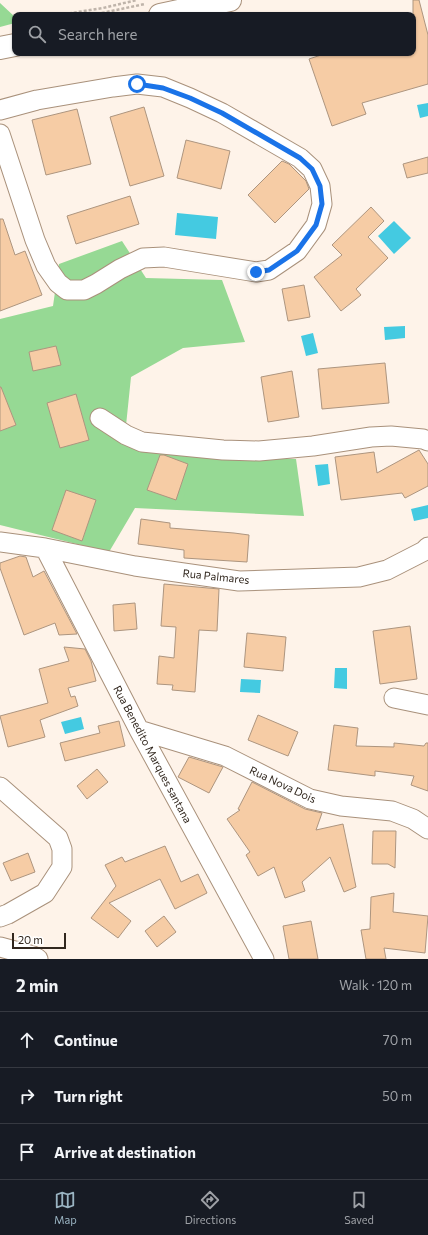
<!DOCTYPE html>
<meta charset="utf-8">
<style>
:root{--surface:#171b24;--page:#242831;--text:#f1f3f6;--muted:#9ea1a6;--line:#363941;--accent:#9ab4c2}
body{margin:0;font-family:Commissioner,sans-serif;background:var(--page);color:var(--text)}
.scale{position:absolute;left:12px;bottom:10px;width:54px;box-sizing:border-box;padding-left:4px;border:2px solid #31271e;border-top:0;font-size:11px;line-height:14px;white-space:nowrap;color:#31271e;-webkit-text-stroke:3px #fff;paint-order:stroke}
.stop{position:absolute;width:12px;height:12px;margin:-9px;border:3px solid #1a73e8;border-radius:50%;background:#fff}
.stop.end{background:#1a73e8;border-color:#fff;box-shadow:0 1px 4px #0008}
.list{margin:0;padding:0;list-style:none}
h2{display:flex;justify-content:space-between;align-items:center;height:52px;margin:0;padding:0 16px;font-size:17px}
h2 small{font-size:13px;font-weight:400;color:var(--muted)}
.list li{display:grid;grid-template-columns:26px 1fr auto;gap:12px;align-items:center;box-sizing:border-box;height:56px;padding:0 16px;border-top:1px solid var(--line)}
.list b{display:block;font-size:15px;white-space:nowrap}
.list em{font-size:13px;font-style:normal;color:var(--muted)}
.icon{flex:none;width:22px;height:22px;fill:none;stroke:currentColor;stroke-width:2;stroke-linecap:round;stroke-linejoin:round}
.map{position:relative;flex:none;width:428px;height:959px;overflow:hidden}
.search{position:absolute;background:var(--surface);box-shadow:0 1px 3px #0004;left:12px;right:12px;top:12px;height:44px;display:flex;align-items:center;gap:10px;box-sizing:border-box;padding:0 14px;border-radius:8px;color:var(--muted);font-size:15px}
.sheet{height:220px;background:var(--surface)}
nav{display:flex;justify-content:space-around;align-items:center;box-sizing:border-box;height:56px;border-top:1px solid var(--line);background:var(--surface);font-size:11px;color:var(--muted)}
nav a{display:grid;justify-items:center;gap:2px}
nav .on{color:var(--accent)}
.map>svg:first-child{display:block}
.green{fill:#96d994}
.water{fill:#44cae1}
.building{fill:#f6cca5;stroke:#ad957f}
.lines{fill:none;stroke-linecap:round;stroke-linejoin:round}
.minor-casing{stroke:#a9917b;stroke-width:21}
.secondary-casing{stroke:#a9917b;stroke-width:24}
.path{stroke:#bfb4aa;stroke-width:2.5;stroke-dasharray:3 2;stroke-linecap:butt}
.minor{stroke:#fff;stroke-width:19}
.secondary{stroke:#fff;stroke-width:22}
.route{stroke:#1a73e8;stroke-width:5}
.labels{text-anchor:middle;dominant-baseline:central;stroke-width:3;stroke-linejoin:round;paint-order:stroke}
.street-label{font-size:11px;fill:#31271e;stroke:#fff}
</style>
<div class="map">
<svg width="428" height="959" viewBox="0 0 428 959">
<rect width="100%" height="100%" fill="#fef3e9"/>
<path class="green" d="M0,3L15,17V23L0,27Z
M122,241L146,278L222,280L245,342L183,348L131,377L124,445L191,454L296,459L304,516L135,508L109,552L0,525V319L53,306L59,264Z"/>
<path class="water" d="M428,103V116L420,118L417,105Z
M177,213L218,217L216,239L175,235Z
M394,221L411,238L394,254L378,236Z
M405,326V338L385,340L384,327Z
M313,333L318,353L306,356L301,336Z
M328,464L330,484L318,486L315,465Z
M428,505V518L414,521L411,509Z
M335,668H347V689L334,688Z
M241,679L261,680L260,693L240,692Z
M81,717L84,729L65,734L61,722Z"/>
<path class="building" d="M413,0H419L428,35V84L362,103L366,114L332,126L309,59L327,53H413Z
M144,107L164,176L130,186L110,117Z
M77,109L91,164L46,175L32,120Z
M186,140L230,151L221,189L177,178Z
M428,157V173L407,178L403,164Z
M282,161L289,164L306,181L309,189L275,223L248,195Z
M130,196L139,224L76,244L67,216Z
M371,207L384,221L368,237L388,258L356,289L361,295L341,311L314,277L342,255L332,245Z
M0,219H3L15,255L25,251L42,295L0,311Z
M304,285L310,317L288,321L282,289Z
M56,346L61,365L33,371L29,352Z
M385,363L389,403L322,409L318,369Z
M292,371L299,417L268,422L261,377Z
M0,387H1L16,425L0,431Z
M76,394L89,440L60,448L47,403Z
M419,450L428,464V486L405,498L402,493L341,500L335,457L374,452L377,473Z
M160,455H164L188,464L176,500L147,490Z
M66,490L96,500L82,541L52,530Z
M141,519L170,523V528L234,533L249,535L247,562L184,558V550L138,544Z
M20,556L26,557L33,577L44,571L77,634L59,635L55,623L24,635L0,568V563Z
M164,584L219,589L217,631L199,630L195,692L172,690L173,685L157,684L159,656L174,658L176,627L161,626Z
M135,603L137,629L114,631L113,605Z
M410,626L417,679L380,684L373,631Z
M247,633L286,637L283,671L244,667Z
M64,647L85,649L91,661L96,681L68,688L71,697L75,696L78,706L40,720L45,737L8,747L0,716L48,703L39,669L69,661Z
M258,715L298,732L288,756L248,740Z
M119,721L125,746L65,761L60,743L100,733L98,726Z
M334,725L358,728L356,746L394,747V743L424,746L426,743H428V791L411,785L414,776L375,771V776L328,770Z
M189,757L223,767L209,793L178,777Z
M97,769L108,782L87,799L77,786Z
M252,782L305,809L322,813L316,830L343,824L356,887L344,892L330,857L302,882L305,891L285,898L274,867L258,876L246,855L250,852L227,819L240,810L238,809Z
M373,831H396L395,868L388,864H372Z
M165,846L181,882L198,874L207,893L175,909L160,879L109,903L131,921L118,938L91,918L116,886L105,865L122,857L125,862Z
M28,853L35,872L11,881L3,863Z
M394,893L393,912L428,916L425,953L384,948L386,959H366L361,930L370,929L371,897Z
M164,916L176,932L157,947L145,931Z
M311,921L318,959H289L283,926Z"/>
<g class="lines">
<defs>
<path id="minor" d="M0,110L37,100L113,87L137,84L163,87L190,98L222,113L300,158L312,169L320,186L322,204L316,225L297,251L269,270L256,272L164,257L143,258L120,269L96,284L84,290H67L58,283L46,266L35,240L0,134
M100,418L126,435L142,442L223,450L259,451L313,446L371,437L391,436L423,439L428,441
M0,542L45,548L135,566L239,581L359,577L387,570L424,551L428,547
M45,548L139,730L264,959
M394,698L428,705
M139,730L225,756L310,799L341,806L392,811L413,819L428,829
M0,787L58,838L62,849V867L45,893L8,914L0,917
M0,947L33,956L38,959"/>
<path id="secondary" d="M160,15L230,0
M0,48L15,45"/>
</defs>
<use href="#minor" class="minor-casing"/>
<use href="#secondary" class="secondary-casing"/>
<path class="path" d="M59,15L103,8L137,0
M92,15L145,4"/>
<use href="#minor" class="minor"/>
<use href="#secondary" class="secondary"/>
</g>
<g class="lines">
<path class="route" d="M137,84L163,88L190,98L222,113L300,158L312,169L320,186L322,204L316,225L297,251L269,270L256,272"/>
</g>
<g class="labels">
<g class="street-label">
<text transform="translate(216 576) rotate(6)">Rua Palmares</text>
<text transform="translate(153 754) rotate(62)">Rua Benedito Marques santana</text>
<text transform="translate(283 784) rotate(25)">Rua Nova Dois</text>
</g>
</g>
</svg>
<div class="scale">20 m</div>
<div class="stop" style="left:137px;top:84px"></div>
<div class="stop end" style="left:256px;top:272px"></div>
<div class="search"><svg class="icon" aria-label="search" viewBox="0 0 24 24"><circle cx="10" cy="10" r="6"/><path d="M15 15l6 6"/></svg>Search here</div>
</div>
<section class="sheet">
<h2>2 min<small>Walk · 120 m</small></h2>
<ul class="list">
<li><svg class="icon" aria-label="ahead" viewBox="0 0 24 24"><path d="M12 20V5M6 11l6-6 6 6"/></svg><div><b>Continue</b></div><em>70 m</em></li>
<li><svg class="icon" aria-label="right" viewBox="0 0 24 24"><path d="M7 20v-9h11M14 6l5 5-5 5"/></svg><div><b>Turn right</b></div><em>50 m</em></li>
<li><svg class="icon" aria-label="arrive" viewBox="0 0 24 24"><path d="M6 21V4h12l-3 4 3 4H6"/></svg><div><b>Arrive at destination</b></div></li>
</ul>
</section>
<nav>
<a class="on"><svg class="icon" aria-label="map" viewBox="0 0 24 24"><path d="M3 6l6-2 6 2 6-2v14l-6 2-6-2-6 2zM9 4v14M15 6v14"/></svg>Map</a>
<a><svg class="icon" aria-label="directions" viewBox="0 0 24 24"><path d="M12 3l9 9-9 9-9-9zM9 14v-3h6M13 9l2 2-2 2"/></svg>Directions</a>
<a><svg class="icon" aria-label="saved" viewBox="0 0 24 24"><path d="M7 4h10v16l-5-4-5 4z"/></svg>Saved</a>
</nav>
